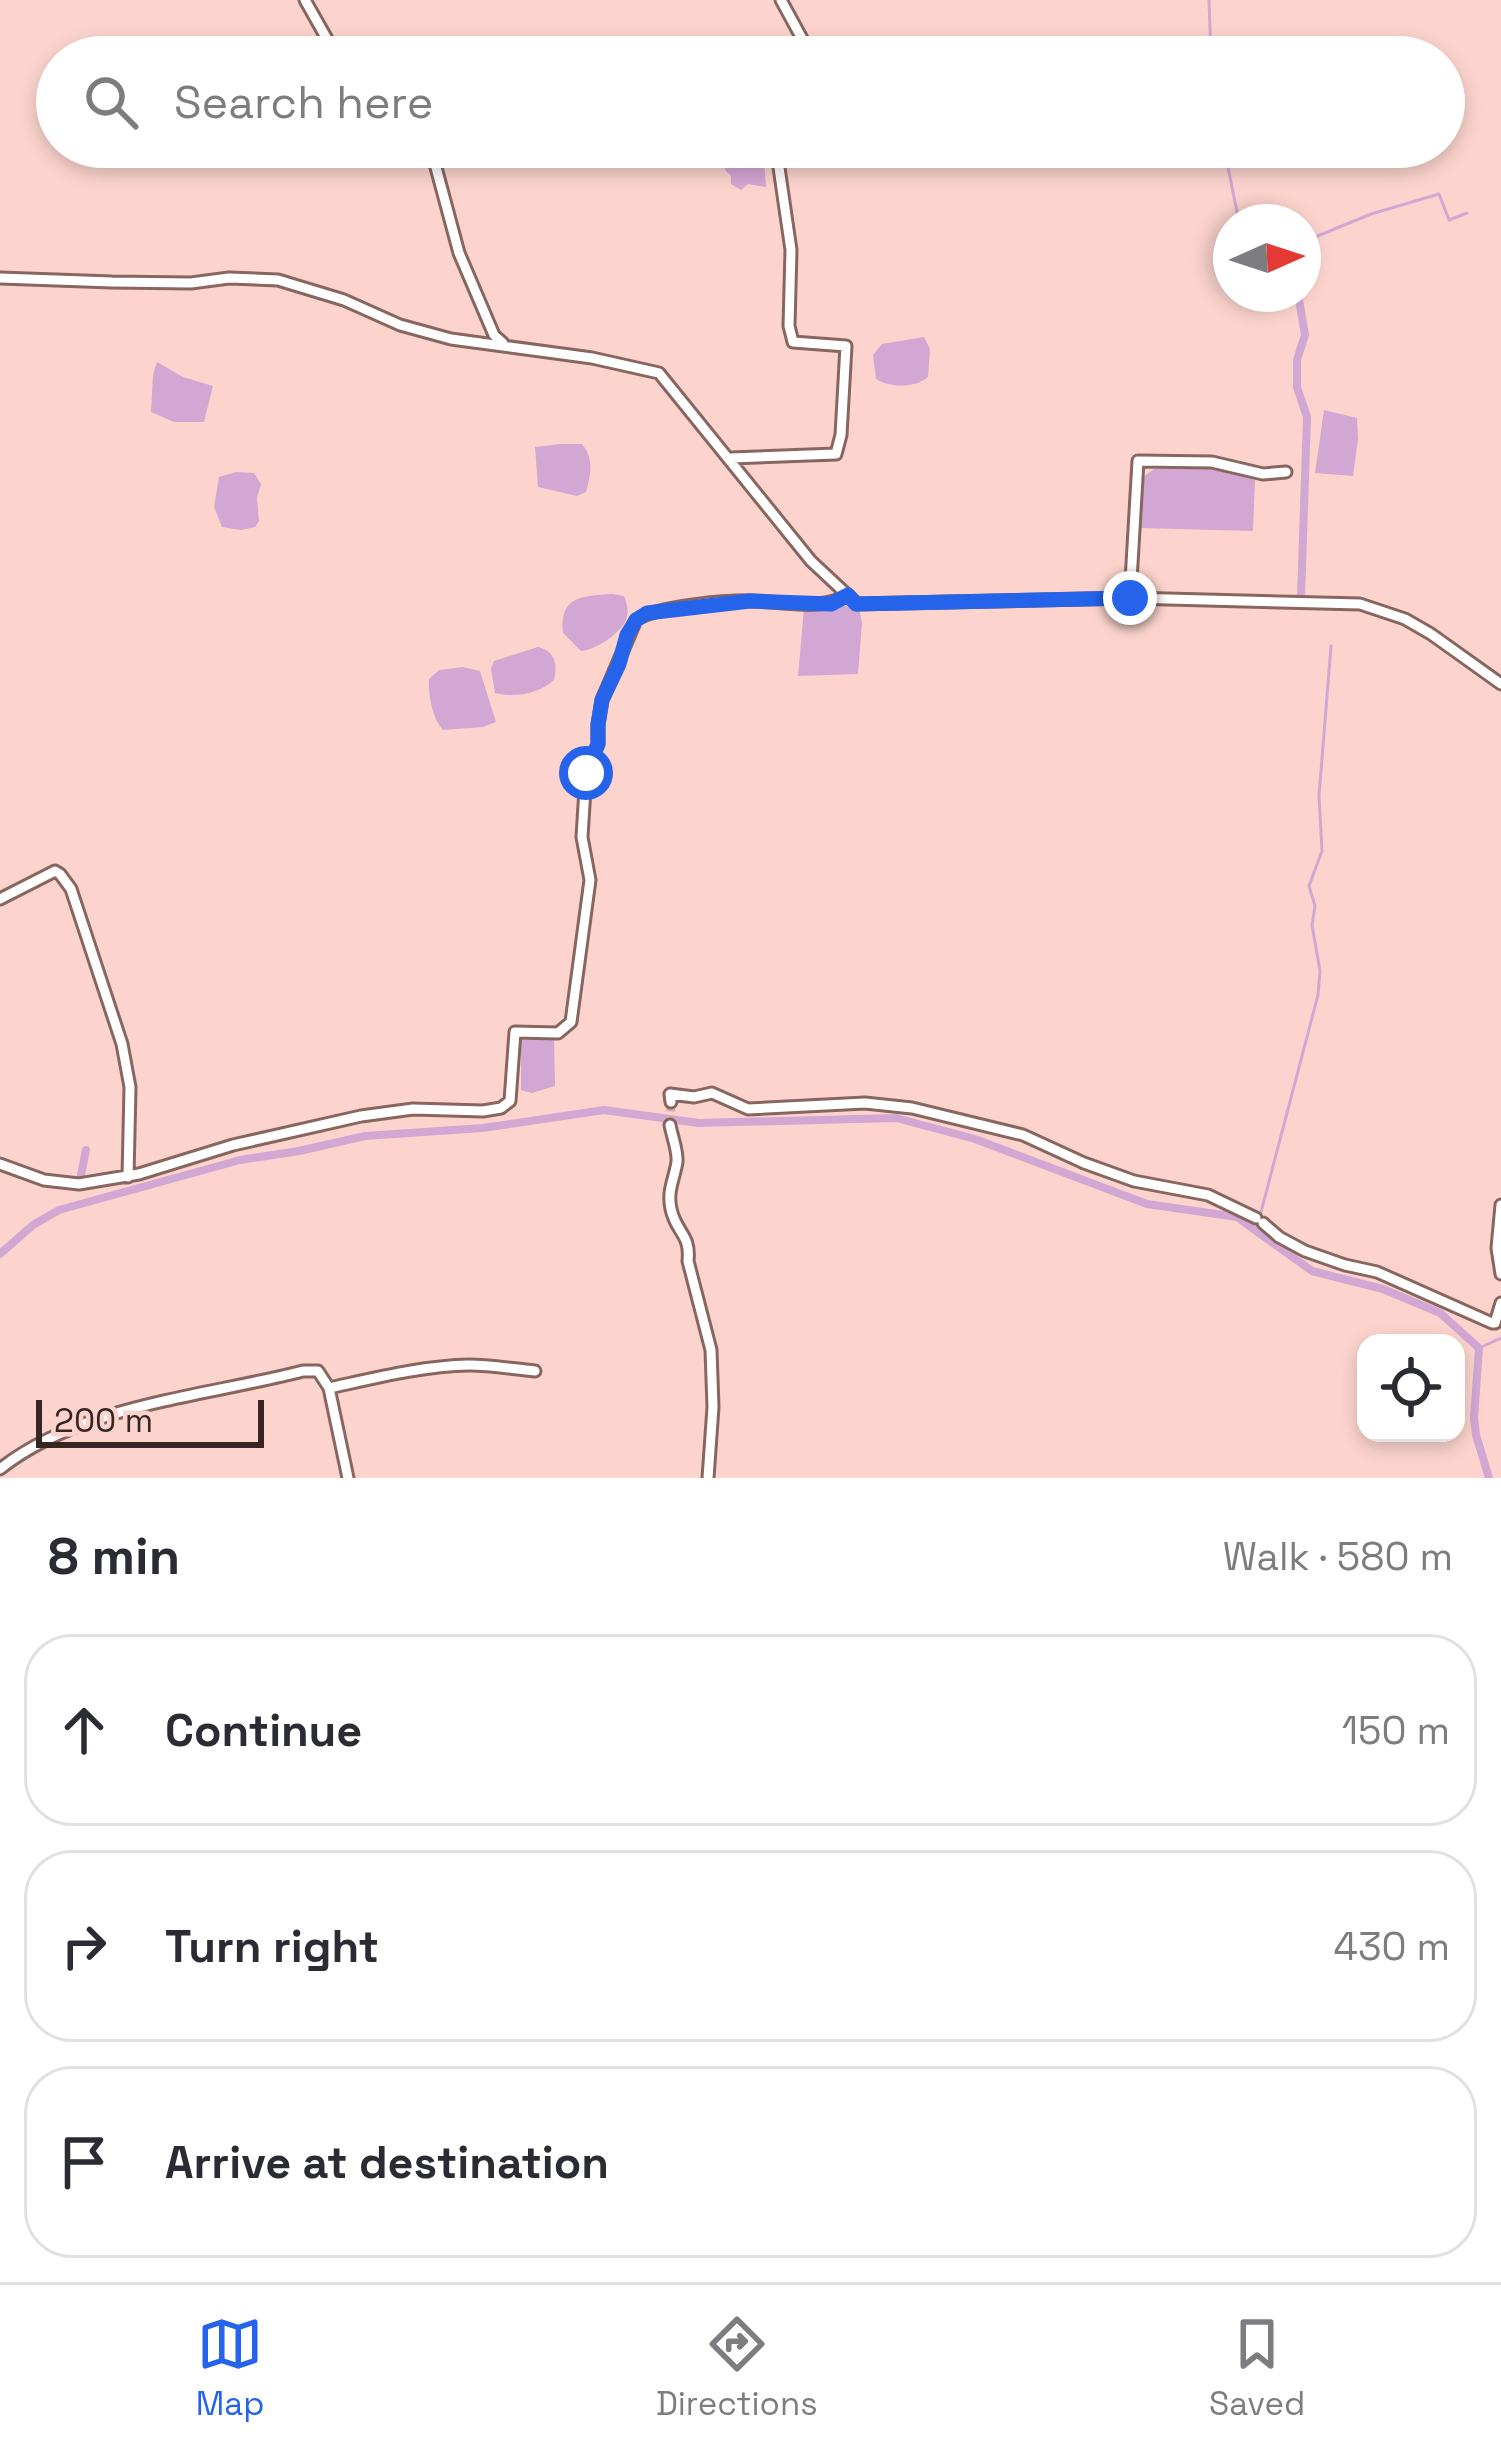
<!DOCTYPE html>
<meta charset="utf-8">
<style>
:root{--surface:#fff;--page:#f2f2f3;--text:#2b2b33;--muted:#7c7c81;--line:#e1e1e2;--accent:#2563eb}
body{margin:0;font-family:"Space Grotesk",sans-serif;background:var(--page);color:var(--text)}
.controls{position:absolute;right:36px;bottom:36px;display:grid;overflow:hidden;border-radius:24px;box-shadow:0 6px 18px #0003}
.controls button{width:108px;height:108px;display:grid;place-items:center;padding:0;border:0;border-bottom:3px solid var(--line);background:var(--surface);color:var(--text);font:60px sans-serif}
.compass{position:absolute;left:1213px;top:204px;width:108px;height:108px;border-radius:50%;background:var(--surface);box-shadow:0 6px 18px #0003;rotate:87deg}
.scale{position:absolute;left:36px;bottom:30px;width:228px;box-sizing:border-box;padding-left:12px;border:6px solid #352623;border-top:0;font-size:33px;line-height:42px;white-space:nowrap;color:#352623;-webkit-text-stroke:9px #fcd4cd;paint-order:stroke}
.stop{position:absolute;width:36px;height:36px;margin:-27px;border:9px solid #2563eb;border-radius:50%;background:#fff}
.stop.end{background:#2563eb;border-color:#fff;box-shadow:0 3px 12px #0008}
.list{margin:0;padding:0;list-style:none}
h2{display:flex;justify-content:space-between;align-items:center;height:156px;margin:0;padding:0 48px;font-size:51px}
h2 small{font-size:39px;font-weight:400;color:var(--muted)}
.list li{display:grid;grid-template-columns:78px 1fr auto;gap:36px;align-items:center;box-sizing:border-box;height:192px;margin:0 24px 24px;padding:0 24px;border:3px solid var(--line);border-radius:48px}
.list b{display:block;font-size:45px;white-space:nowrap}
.list em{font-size:39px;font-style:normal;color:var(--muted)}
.icon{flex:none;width:66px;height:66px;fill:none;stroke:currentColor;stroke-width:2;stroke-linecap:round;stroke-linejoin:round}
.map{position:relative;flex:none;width:1501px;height:1478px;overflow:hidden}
.search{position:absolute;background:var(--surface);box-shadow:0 6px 18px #0003;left:36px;right:36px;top:36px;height:132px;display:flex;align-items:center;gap:30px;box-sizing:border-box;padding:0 42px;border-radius:66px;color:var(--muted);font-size:45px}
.sheet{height:804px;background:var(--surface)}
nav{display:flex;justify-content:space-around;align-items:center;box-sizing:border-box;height:168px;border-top:3px solid var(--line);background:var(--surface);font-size:33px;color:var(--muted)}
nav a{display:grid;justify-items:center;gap:6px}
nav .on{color:var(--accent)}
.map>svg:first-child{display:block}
.water{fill:#d3a7d3}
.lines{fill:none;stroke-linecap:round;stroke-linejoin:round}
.stream{stroke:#d3a7d3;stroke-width:3}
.canal{stroke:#d3a7d3;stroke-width:8}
.minor-tunnel{stroke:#d4b1ab;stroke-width:9;stroke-dasharray:9 4.5;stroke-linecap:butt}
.minor-casing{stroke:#886660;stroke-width:15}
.minor{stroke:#fff;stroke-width:9}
.route{stroke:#2563eb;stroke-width:15}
</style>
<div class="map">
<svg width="1501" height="1478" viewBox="0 0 1501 1478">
<rect width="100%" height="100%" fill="#fcd4cd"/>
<path class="water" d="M725,147H763L766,187L748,184L741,190L731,184V176L725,170Z
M924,337L930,349L928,377C916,388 889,388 876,379L873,355L882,344Z
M157,362L183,377L213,386L204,422H174L151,412L153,375Z
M1324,410L1357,418L1358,439L1353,476L1315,473Z
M560,444H582C594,459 591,474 586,492L577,496L538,487L535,447Z
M1154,469C1185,469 1228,463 1255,480L1253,531L1141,528L1143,477Z
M236,472L254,473L261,484L257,498L259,521L255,527L241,530L222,527L214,507L219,477Z
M612,594L624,596C626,603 629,608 627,616C625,631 596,650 581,651L563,633C559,596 582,596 612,594Z
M843,606L859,608L862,623L858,674L798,676L804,608Z
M538,647C555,651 558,664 554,680C538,694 515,698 495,693L491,669L494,661Z
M463,667L480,671L496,722L483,727L443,730C432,718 428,694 429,679L439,670Z
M554,1037L555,1086L532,1093L521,1090V1040Z"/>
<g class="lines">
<path class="stream" d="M1209,0L1211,57
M1224,147L1239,222
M1275,222H1285
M1303,242L1371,214L1439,194L1449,220L1467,213
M1256,1231L1318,995L1320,971L1312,925L1315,906L1309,886L1322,851L1319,796L1331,646
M1479,1348L1501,1338"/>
<path class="canal" d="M1298,294L1305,335L1297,360V387L1307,417L1301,598
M80,1180L86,1150
M0,1254L33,1225L59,1210L240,1160L299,1151L365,1136L483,1128L604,1110L699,1123L896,1118L975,1139L1147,1204L1237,1217L1312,1271L1383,1289L1440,1313L1479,1348L1474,1418L1476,1435L1489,1478"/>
<path class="minor-tunnel" d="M670,1125L671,1102"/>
<defs>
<path id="minor" d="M305,0L336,55L341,57
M781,0L812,57
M432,147L434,160L459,253L494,335L503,343
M0,278L112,282L191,283L229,278L278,280L344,300L400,325L451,339L592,358L659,373L811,561L857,604L1130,598L1360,604L1405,619L1431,634L1501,684
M731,458L836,454L841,435L846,346L793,342L789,326L791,250L776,147
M1130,598L1138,461L1212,462L1263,474L1286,472
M0,899L55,871L60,874L71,889L122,1044L130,1087L128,1177
M671,1102L670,1094L694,1097L712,1093L748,1109L865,1103L912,1108L1023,1135L1084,1163L1134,1181L1208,1195L1256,1218
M670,1125C672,1136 678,1151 677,1162C674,1180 667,1191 671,1209C676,1233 691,1234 688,1261L711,1350L713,1407L708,1478
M0,1164L44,1180L79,1184L139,1174L233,1145L361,1116L413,1109L483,1111L501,1108L510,1101L515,1032L558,1033L571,1022L590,880L582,837L586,773L598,744V725L602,700L636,620C657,606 728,600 755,601C785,602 822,611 848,595
M1501,1205L1497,1248L1501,1274
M1263,1223L1279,1237L1305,1251L1345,1265L1377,1272L1492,1323H1495L1501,1303
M329,1388L348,1478
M0,1469C80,1405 207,1396 303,1371H318L329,1388C375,1378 422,1366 469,1365C491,1365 513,1369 535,1371"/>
</defs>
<use href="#minor" class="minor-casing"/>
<use href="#minor" class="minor"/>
</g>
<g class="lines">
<path class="route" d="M586,773L598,744V724L602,700L619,664L627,635L636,620L647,613L750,601L831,604L848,595L856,604L1130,598"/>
</g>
</svg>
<div class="controls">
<button><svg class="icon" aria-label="locate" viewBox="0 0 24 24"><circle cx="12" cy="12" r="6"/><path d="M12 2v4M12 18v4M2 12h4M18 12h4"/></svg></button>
</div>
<svg class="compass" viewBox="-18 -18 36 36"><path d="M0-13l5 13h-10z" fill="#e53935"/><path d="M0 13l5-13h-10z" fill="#7c7c81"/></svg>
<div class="scale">200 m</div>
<div class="stop" style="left:586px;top:773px"></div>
<div class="stop end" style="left:1130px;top:598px"></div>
<div class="search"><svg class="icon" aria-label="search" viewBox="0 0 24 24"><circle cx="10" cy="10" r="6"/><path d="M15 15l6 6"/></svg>Search here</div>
</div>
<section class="sheet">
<h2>8 min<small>Walk · 580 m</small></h2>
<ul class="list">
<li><svg class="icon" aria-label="ahead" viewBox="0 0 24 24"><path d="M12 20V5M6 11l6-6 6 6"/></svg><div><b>Continue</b></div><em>150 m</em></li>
<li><svg class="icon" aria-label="right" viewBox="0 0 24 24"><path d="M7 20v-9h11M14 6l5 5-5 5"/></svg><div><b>Turn right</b></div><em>430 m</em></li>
<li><svg class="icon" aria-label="arrive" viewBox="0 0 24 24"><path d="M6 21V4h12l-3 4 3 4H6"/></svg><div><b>Arrive at destination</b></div></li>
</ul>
</section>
<nav>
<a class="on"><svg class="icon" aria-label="map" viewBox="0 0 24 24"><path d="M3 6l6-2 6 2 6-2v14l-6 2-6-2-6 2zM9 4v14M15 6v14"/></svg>Map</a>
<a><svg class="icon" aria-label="directions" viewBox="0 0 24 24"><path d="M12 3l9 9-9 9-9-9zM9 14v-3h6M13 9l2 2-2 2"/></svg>Directions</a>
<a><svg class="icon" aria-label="saved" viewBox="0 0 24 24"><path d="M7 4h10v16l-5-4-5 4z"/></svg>Saved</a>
</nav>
